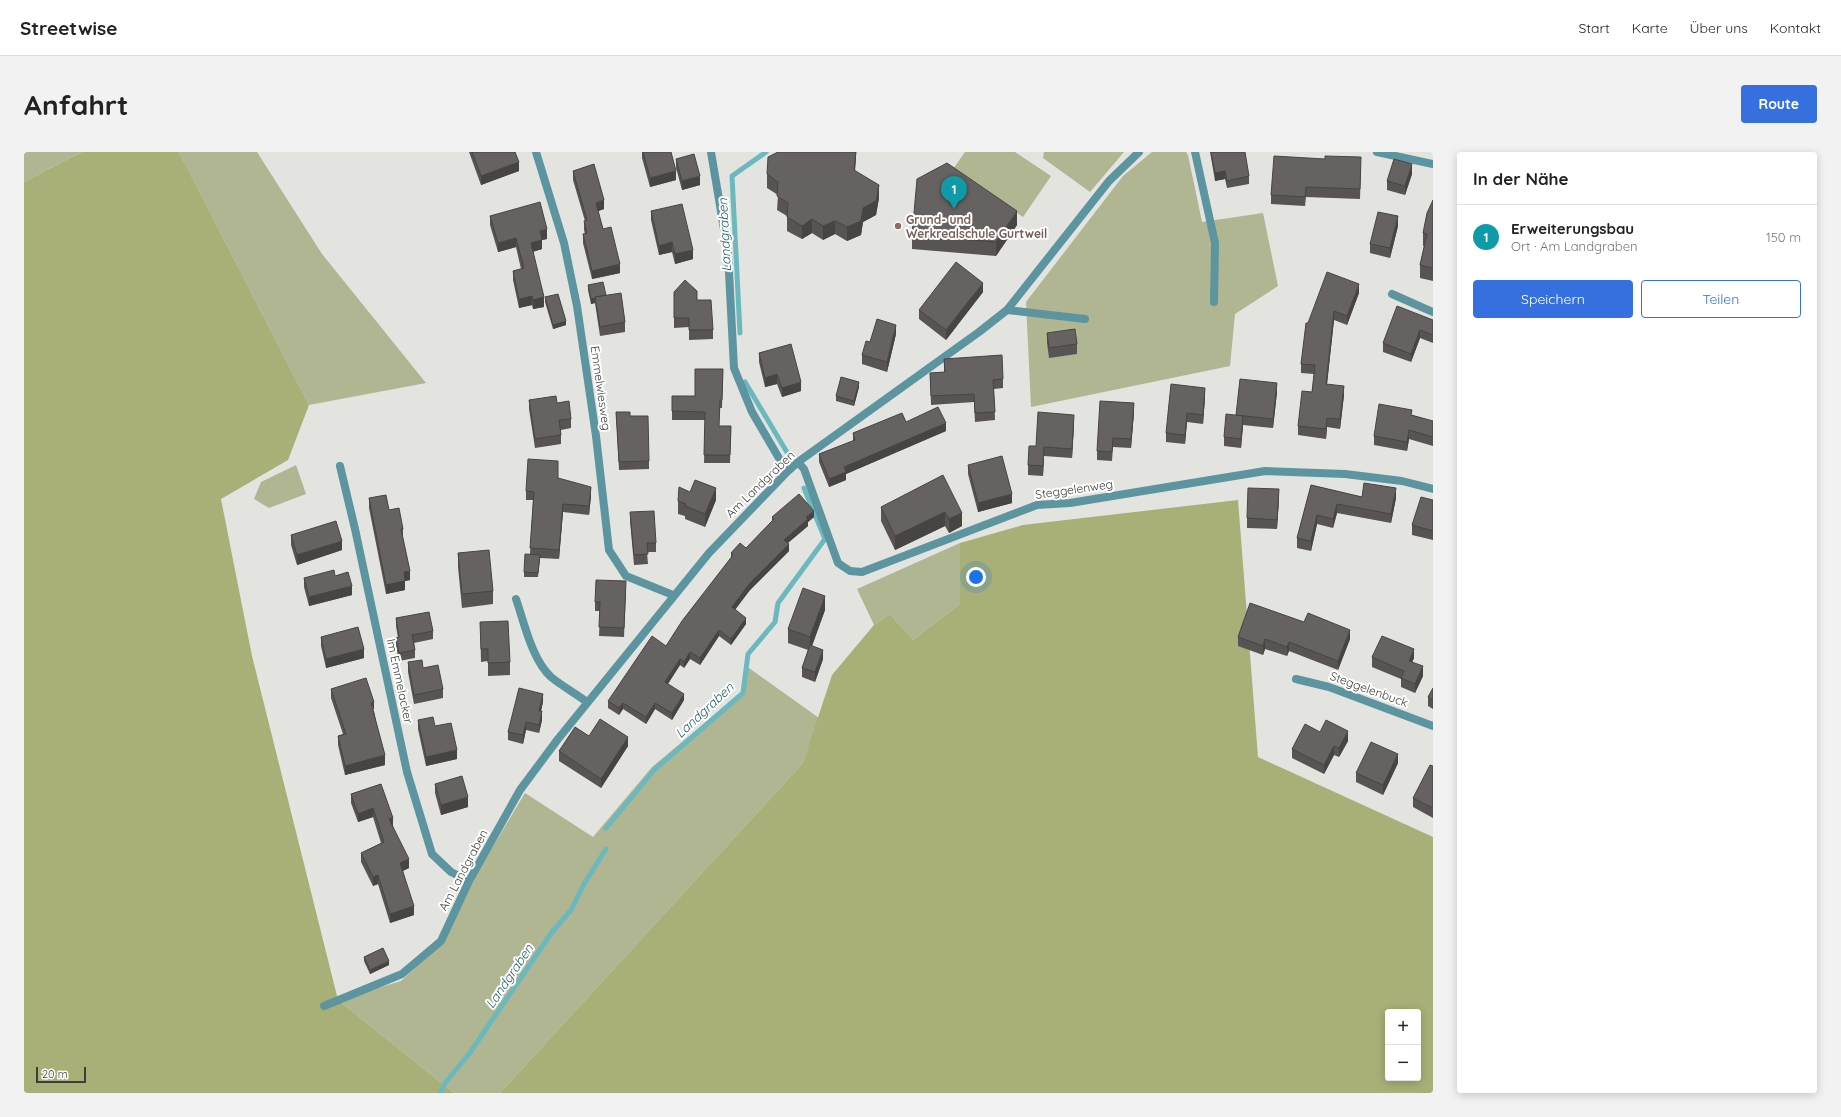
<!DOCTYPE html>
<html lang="de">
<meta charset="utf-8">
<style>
:root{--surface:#fff;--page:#f2f2f2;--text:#222;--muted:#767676;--line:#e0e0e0;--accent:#3570de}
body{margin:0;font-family:Quicksand,sans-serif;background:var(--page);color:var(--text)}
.controls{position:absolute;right:12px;bottom:12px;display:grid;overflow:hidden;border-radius:4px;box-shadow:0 2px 10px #0003}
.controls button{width:36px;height:36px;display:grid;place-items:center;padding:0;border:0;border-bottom:1px solid var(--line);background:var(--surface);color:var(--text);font:20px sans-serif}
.scale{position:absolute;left:12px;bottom:10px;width:50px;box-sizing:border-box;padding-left:4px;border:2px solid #3d3d3b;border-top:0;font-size:11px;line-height:14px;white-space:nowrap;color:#3d3d3b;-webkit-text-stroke:3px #fff;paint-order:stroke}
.you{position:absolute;left:952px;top:425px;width:14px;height:14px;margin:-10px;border:3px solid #fff;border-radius:50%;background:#1a73e8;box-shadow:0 0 0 6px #1a73e833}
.badge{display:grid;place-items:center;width:26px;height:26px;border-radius:50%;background:var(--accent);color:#fff;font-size:13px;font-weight:700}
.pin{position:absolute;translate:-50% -33px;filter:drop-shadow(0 1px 2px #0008)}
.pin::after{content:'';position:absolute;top:21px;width:14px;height:12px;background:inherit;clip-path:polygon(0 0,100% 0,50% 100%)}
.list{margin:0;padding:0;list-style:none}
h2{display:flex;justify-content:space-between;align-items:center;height:52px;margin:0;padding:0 16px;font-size:17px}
h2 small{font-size:13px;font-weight:400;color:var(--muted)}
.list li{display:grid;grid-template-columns:26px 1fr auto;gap:12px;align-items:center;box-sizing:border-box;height:64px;padding:0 16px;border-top:1px solid var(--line)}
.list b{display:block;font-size:15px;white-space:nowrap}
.list p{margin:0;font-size:13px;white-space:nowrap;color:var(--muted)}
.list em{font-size:13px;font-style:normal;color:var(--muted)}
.actions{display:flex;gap:8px;padding:12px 16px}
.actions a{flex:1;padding:9px 0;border:1px solid var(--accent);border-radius:4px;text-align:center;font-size:14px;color:var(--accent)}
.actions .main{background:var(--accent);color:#fff}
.map{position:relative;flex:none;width:1409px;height:941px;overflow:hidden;border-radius:4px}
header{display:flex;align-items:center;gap:24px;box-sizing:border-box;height:56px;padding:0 20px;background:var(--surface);border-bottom:1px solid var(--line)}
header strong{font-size:19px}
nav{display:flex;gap:22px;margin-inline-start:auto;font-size:14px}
.intro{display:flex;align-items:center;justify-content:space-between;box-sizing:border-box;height:96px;padding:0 24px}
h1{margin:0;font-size:28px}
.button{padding:10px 18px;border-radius:4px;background:var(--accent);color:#fff;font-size:14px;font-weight:700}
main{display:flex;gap:24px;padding:0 24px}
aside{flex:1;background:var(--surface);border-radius:4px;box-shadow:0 2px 10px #0003}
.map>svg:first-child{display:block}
.green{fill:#b0b692}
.forest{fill:#a8af77;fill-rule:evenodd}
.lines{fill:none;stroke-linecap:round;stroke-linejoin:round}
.stream{stroke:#6bb8be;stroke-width:5}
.minor{stroke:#5c949f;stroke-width:8}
.wall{fill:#575453}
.shaded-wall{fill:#474544}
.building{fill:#656261;stroke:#474544}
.education-dot{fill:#8d6e63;stroke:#fff;stroke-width:1.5}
.labels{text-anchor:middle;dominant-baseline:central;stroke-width:4;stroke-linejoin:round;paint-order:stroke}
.education-label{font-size:12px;font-weight:bold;fill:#785e54;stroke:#fff;text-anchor:start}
.street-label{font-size:12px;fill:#3d3d3b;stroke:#fff}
.water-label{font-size:13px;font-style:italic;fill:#206065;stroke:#fff}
</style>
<header>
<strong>Streetwise</strong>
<nav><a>Start</a><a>Karte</a><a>Über uns</a><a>Kontakt</a></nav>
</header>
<div class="intro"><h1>Anfahrt</h1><a class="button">Route</a></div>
<main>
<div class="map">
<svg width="1409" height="941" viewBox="0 0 1409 941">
<rect width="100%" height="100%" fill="#e3e3e0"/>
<path class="green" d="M0,0H58L0,30Z
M155,0H233L298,102L402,231L285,253Z
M941,0H991L1027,24L999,65L929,17Z
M1020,0H1100L1066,40L1019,6Z
M1128,0H1162L1164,3L1178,70L1239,61L1254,134L1211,162L1206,214L1007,255L1002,150L1099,24Z
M272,313L282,342L245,356L230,347L237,330Z
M936,391V452L889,488L866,462L850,473L833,437Z
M722,516H725L795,566L779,611L476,941H430L314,848L377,829L419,791L453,721L501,641L569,685L628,615L718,540Z"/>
<path class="forest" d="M58,0H155L285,253L264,308L197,347L228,504L314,848L430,941H0V30Z
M1214,348L1234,605L1409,685V941H476L779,611L808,523L850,473L866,462L889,488L936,452V391L999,373ZM1364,860H1394V926H1364Z"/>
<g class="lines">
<path class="stream" d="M716,181L708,24L742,0
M721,230L764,302
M582,676L630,618L719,541L724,502L751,470L754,451L801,387L780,336
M416,941L421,931L445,902L528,780L547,758L560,732L582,697"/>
<path class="minor" d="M512,0L540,91L553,154L572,284L585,398L602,424L649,443
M687,0L704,101L710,216L728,260L763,320
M1171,0L1191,91L1190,150
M1353,0L1409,12
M1368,142L1409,160
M983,158L1061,167
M774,310L780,317L814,411L826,419L838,420L1013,353L1046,351L1241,319L1321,322L1378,329L1409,337
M316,314L331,377L383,620L408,702L427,720L445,729
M492,447C500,470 508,508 527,525C538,534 551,541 563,550
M1272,527L1305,535L1409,574
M300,854L378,822L417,789L445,729L496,638L534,587L685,401L763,320L774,310L955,180L983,158L1085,29L1115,0"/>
</g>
<path class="wall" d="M445,0H491L495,19L457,33Z
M618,0H647L652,28L626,35L618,6Z
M753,0H832L831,19L855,46L852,63L839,70L837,83L823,89L811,82L799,88L788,81L778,87L763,79V64L753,58L754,43L743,36V22L754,0Z
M1186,0H1209L1225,24V32L1203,36L1201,27L1191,29Z
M652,7L676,33L658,38L652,16Z
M1337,15L1336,47L1282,45L1281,54L1247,52V43Z
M549,19L580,57L574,59L579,77L596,121L568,127L559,91V82H561L560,78V69H561L549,28Z
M1388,22L1381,43L1363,38V29Z
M1409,48V129L1396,126V113L1400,94H1399V81Z
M627,59L669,107L651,112L648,100L635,103L627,68Z
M466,64L523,87L518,88V97L509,100L520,155L509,157L508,153L495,156L489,128V119L497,117L492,95L474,100L466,73Z
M993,73L972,104L888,97V83Z
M1374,74L1366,106L1346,101V92Z
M564,133L582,143L601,170V180L576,184L571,151L567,152L564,138Z
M650,140L673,148L689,178V187L665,188V175L650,176Z
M959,140L922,188L895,167V158Z
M1335,141L1323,173L1310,168L1303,232L1320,243L1316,277L1303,275L1302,287L1274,283V274L1288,240L1290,222L1277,221V212L1284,171Z
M521,145L542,173L529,177L521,150Z
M1409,168V191L1396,186L1387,210L1359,200V191Z
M1023,181L1053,192V202L1025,206L1023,191Z
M872,182L863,220L838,212V203L846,190Z
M735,201L777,239L758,245L753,232L741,235L735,210Z
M920,207L979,227V236L970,237L971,268L951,270L950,250L907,253L906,221L920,220Z
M699,217L698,256H696L695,274H707L706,311H680L681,268H648V244H671Z
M835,235L830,254L812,249V244Z
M1253,240L1249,276L1219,273L1217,296L1200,294V285L1212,263Z
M1181,245L1179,272L1163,270L1161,292L1142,290V281Z
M505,248L533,251L547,267V276L537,278V292L511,296L505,257Z
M592,260L606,264L625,309V317L595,318Z
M1110,260L1107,296L1089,295L1088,309L1073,308V299Z
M1388,263L1409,269V294L1385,287L1383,299L1350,293V284Z
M882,270L922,279L822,322V328L805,335L795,310V302L829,289V281Z
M1050,272L1048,306L1020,304L1019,324L1004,323V313L1012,294Z
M944,313L988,351L954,360L944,322Z
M534,318V326L567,344L565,363L539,360L535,407L516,406L514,425H500V420L506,402L509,348H502V339Z
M1287,333L1338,345L1372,346L1367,371L1313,361L1309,376L1293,372L1287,399L1273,396V386Z
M666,340L692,348L681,375L661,367V364L654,362V349Z
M345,346L365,358L379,377V386L386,428L381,429V438L362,442L345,356Z
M1255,346L1253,377L1223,376V366Z
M1409,348V388L1388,383V373Z
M857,355L938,361V374L925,381L921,374L871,398L857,369Z
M606,360L632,391V400H623L624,412L610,413L606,369Z
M748,365H790L784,370V374L764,391L765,399L726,438L711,457L722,472L707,493L695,484L676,513L666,507L660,516L656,513L644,532L660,548L648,568L631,557L622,572L599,557L595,563L584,556V549L642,494L707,406V401L722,396L748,369Z
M267,383L318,398L273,413L267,393Z
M434,401L469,439V452L438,456L434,415Z
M311,424L328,443L285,454L280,435V426Z
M602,438L600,485L575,484L576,459H571V450Z
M801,458L788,494L799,507L791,530L778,525V516L784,498L764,491V477Z
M372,466L409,479V487L390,491L391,498V506L375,509L372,494V486H374L372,474Z
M456,470L486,510V523L464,524V509L457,510Z
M297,485L340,506L302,516L297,494Z
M1214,485L1326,487L1314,518L1265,499L1263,504L1241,497L1239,503L1214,494Z
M1348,505L1390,506L1388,510L1399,524L1391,541L1377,535V527L1348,515Z
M384,510L399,516L419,537V546L390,552L384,520Z
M1409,536V557L1404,554V545Z
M307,537L350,559L361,613L321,623L314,593V584L319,582L307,546Z
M519,550L517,559L518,568L515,581L502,578L499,592L484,588V580Z
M394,568L411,574L433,607L402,614L394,577Z
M1296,580L1324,589L1315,605L1310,603L1300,622L1268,606V597Z
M565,584L604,594L577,636L535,609V599Z
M1374,611L1359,643L1332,630V621Z
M1409,614V666L1389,655V646Z
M357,632L369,674L385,716L379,719L390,763L366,771L354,732L349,734L337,710V701L357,691L349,665L334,670L327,651V642Z
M411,632L444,655L417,663L411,641Z
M340,805L365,813L346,822L340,809Z"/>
<path class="shaded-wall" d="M832,0V5L830,32V18Z
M495,10V19L457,33V24Z
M1388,12V22L1381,43V34Z
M652,19V28L626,35V26Z
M1201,19V27L1191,29V21Z
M676,24V33L658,38V29Z
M855,33V46L852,63L839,70L837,83L823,89V75L839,56Z
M580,48V57L572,60V51Z
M993,59V73L972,104V90Z
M1374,64V74L1366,106V96Z
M788,67V81L778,87V74Z
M811,69V82L799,88V74Z
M523,77V87L518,88V97L507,100V91L516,79Z
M492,86V95L474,100V91Z
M648,90V100L635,103V94Z
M669,98V107L651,112V102Z
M596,112V121L568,127V119Z
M959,131V140L922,188V178Z
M1335,132V141L1323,173V164Z
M508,144V153L495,156V147Z
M520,145V155L509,157V148Z
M567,147H571V151L567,152Z
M1310,159V168L1302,241V232Z
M542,169V173L529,177V173Z
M872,173V182L863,220V210Z
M1396,178V186L1387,210V202Z
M753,222V232L741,235V226Z
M777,230V239L758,245V236Z
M835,230V235L830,254V249Z
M1253,231V240L1249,276V267Z
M1320,234V243L1316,277V267Z
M1181,236V245L1179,272V263Z
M1110,251V260L1107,296V287Z
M1163,261V270L1161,292V283Z
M1050,263V272L1048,306V297Z
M1219,264V274L1217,296V287Z
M1303,266V275L1302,287V277Z
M922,271V279L822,322V328L805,335V327L820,315Z
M1385,278V287L1383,299V290Z
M1020,295V304L1019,324V314Z
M567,335V344L565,363V354Z
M692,336V348L681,375V362Z
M1372,336V346L1367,371V362Z
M1255,337V346L1253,377V368Z
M988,342V351L954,360V351Z
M539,352V360L535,407V398Z
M1313,352V361L1309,376V367Z
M790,359V365L784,370V374L760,394V388L782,365Z
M921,360V374L871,398V384Z
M938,361V374L925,381V367Z
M1293,363V372L1287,399V389Z
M318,389V398L273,413V403Z
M765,392V399L726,438L708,462V455L726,431Z
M386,419V428L381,429V438L362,442V433L380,420Z
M328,434V443L285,454V445Z
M801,444V458L786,499V485Z
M722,466V472L707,493V487Z
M695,478V484L676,513V506Z
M1326,478V487L1314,518V509Z
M1241,487V497L1239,503V494Z
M1265,490V499L1263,504V495Z
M340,497V506L302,516V507Z
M1390,497V506L1385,518V509Z
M799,498V507L791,530V520Z
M666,500V507L660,516V510Z
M656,507V513L641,536V530Z
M1399,514V524L1391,541V532Z
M519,542V550L515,567V559Z
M660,542V548L648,568V561Z
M350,550V559L347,551Z
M599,551V557L595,563V556Z
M631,551V557L622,572V565Z
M518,559V568L515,581V573Z
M502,570V578L499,592V583Z
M1324,579V589L1315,605V596Z
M604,585V594L577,636V627Z
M1310,594V603L1300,622V613Z
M433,598V607L402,614V605Z
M1374,602V611L1359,643V633Z
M361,603V613L321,623V614Z
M444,645V655L417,663V653Z
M349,656V665L334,670V662Z
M369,666V675L365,667Z
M385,707V716L376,720V711Z
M354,723V732L349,734V725Z
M390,754V763L366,771V762Z
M365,809V813L346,822V818Z"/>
<path class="building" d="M448,0H491L495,10L457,24Z
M619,0H647L652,19L626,26Z
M754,0H832L830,18L855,33L852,49L839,56L837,69L823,75L811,69L799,74L788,67L778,74L763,65L764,51L753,44L754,30L743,22L744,5Z
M1187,0H1221L1225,24L1203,29L1201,19L1191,21Z
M670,2L676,24L658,29L652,7Z
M1250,4L1301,7V4L1337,5L1336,37L1282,35L1281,45L1247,43Z
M1370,7L1388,12L1381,34L1363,29Z
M923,11L993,59L972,90L888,83L893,27Z
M570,12L580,48L572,51L579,77L587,75L596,112L568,119L559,82L563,81L560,69L563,68L549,19Z
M1409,48V116L1396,113L1403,82L1399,81L1403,61Z
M516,50L523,77L516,79L518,88L507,91L520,145L509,148L508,144L495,147L489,119L500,116L492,86L474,91L466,64Z
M658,52L669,98L651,102L648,90L635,94L627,59Z
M1354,60L1374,64L1366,96L1346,92Z
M932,110L959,131L922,178L895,158Z
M1303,120L1335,132L1323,164L1310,159L1302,232L1320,234L1316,267L1303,266L1302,277L1274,274L1278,239L1288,240L1291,213L1277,212L1282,171H1284Z
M661,128L673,139V148H687L689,178H665V166H650V140Z
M579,130L582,143L571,145L572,146L567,147L564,133Z
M597,141L601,170L576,175L571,145Z
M534,142L542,169L529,173L521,145Z
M1373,154L1409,168V183L1396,178L1387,202L1359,191Z
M853,167L872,173L863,210L838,203L842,189L846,190Z
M1051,177L1053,192L1025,196L1023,181Z
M767,192L777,230L758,236L753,222L741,226L735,201Z
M978,203L979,227L969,228L971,260L951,261L950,242L907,244L906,221L921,220L920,207Z
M671,217H699L698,248H696L695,274H707L706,303H680L681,260L648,259V244H671Z
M817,225L835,230L830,249L812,244Z
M1216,227L1253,231L1249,267L1212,263Z
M1147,232L1181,236L1179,263L1163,261L1161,283L1142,281Z
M532,244L533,251L545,249L547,267L535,268L537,283L511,287L505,248Z
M1076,249L1110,251L1107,287L1089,286L1088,300L1073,299Z
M1355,252L1388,258L1387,263L1409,269V285L1385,278L1383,290L1350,284Z
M914,255L922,271L820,315L822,320L805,327L795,302L831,288L829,281L878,261L882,270Z
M592,260H606V264H624L625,309L595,310Z
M1014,260L1050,263L1048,297L1020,295L1019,314L1004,313L1005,294H1012Z
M1202,262L1219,264L1217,287L1200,285Z
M978,304L988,342L954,351L944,313Z
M504,307L534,309V326L567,335L565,354L539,352L535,398L506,396L510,340L502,339Z
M919,323L938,361L925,367L921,360L871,384L857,355Z
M671,328L692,336L681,362L661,354L662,352L654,349L655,335L666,340Z
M1340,331L1372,336L1367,362L1313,352L1309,367L1293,363L1287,389L1273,386L1287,333L1338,345Z
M1224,336L1255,337L1253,368L1223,366Z
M775,342L790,359L782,365L784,367L760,388L765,392L726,431L708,455L722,466L707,487L695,478L676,506L666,500L660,510L656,507L641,530L660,542L648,561L631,551L622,565L599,551L595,556L584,549L628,484L642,494L658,469L709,403L707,401L716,391L722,396L750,367L748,365Z
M362,343L365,358L375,356L379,377H377L386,419L380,420L381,429L362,433L345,346Z
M1397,345L1409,348V379L1388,373Z
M630,359L632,391H623L624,402L610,403L606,360Z
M312,369L318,389L273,403L267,383Z
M465,398L469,439L438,442L434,401Z
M501,402L516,403L514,421L500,420Z
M310,418L311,424L324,420L328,434L285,445L280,426Z
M572,428L602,429L600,476L575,475L576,450H571Z
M779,436L801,444L786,485L764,477Z
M1226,451L1280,470L1284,461L1326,478L1314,509L1265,490L1263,495L1241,487L1239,494L1214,485Z
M405,460L409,479L388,483L391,498L375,501L372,486L375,485L372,466Z
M484,469L486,510L464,511V497H457L456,470Z
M334,475L340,497L302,507L297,485Z
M1358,484L1390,497L1385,509L1399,514L1391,532L1377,526L1380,519L1348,505Z
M786,493L799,498L791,520L778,516Z
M398,508L399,516L414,513L419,537L390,543L384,510Z
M342,526L350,550L347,551L361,603L321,614L314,584L322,582L307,537Z
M495,536L519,542L515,559H518L515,573L502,570L499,583L484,580Z
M1409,536V548L1404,545Z
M409,565L411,574L427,571L433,598L402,605L394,568Z
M576,567L604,585L577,627L535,599L551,575L565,584Z
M1302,568L1324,579L1315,596L1310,594L1300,613L1268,597L1281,572L1296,580Z
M1347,590L1374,602L1359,633L1332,621Z
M1406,613L1409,614V656L1389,646Z
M438,624L444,645L417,653L411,632Z
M357,632L369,666L365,667L385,707L376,711L390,754L366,762L354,723L349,725L337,701L360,690L349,656L334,662L327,642Z
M359,796L365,809L346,818L340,805Z"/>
<circle class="education-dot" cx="874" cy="74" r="4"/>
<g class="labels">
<g class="education-label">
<text x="882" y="67">Grund- und<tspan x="882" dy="14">Werkrealschule Gurtweil</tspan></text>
</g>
<g class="street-label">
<text transform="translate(577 236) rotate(82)">Emmelwiesweg</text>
<text transform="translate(736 332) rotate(-44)">Am Landgraben</text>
<text transform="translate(1050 337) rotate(-8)">Steggelenweg</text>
<text transform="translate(376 529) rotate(78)">Im Emmelacker</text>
<text transform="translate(1345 537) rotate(20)">Steggelenbuck</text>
<text transform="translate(439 718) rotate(-62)">Am Landgraben</text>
</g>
<g class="water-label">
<text transform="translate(700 83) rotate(-93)">Landgraben</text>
<text transform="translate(680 558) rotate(-43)">Landgraben</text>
<text transform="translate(485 824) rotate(-56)">Landgraben</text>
</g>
</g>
</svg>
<div class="controls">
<button>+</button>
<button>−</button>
</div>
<div class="scale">20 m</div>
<div class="you"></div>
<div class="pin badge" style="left:930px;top:57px;background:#0f9aa8">1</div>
</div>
<aside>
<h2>In der Nähe<small></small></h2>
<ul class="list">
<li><span class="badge" style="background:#0f9aa8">1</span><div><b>Erweiterungsbau</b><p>Ort · Am Landgraben</p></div><em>150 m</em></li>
</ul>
<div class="actions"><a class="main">Speichern</a><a>Teilen</a></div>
</aside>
</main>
